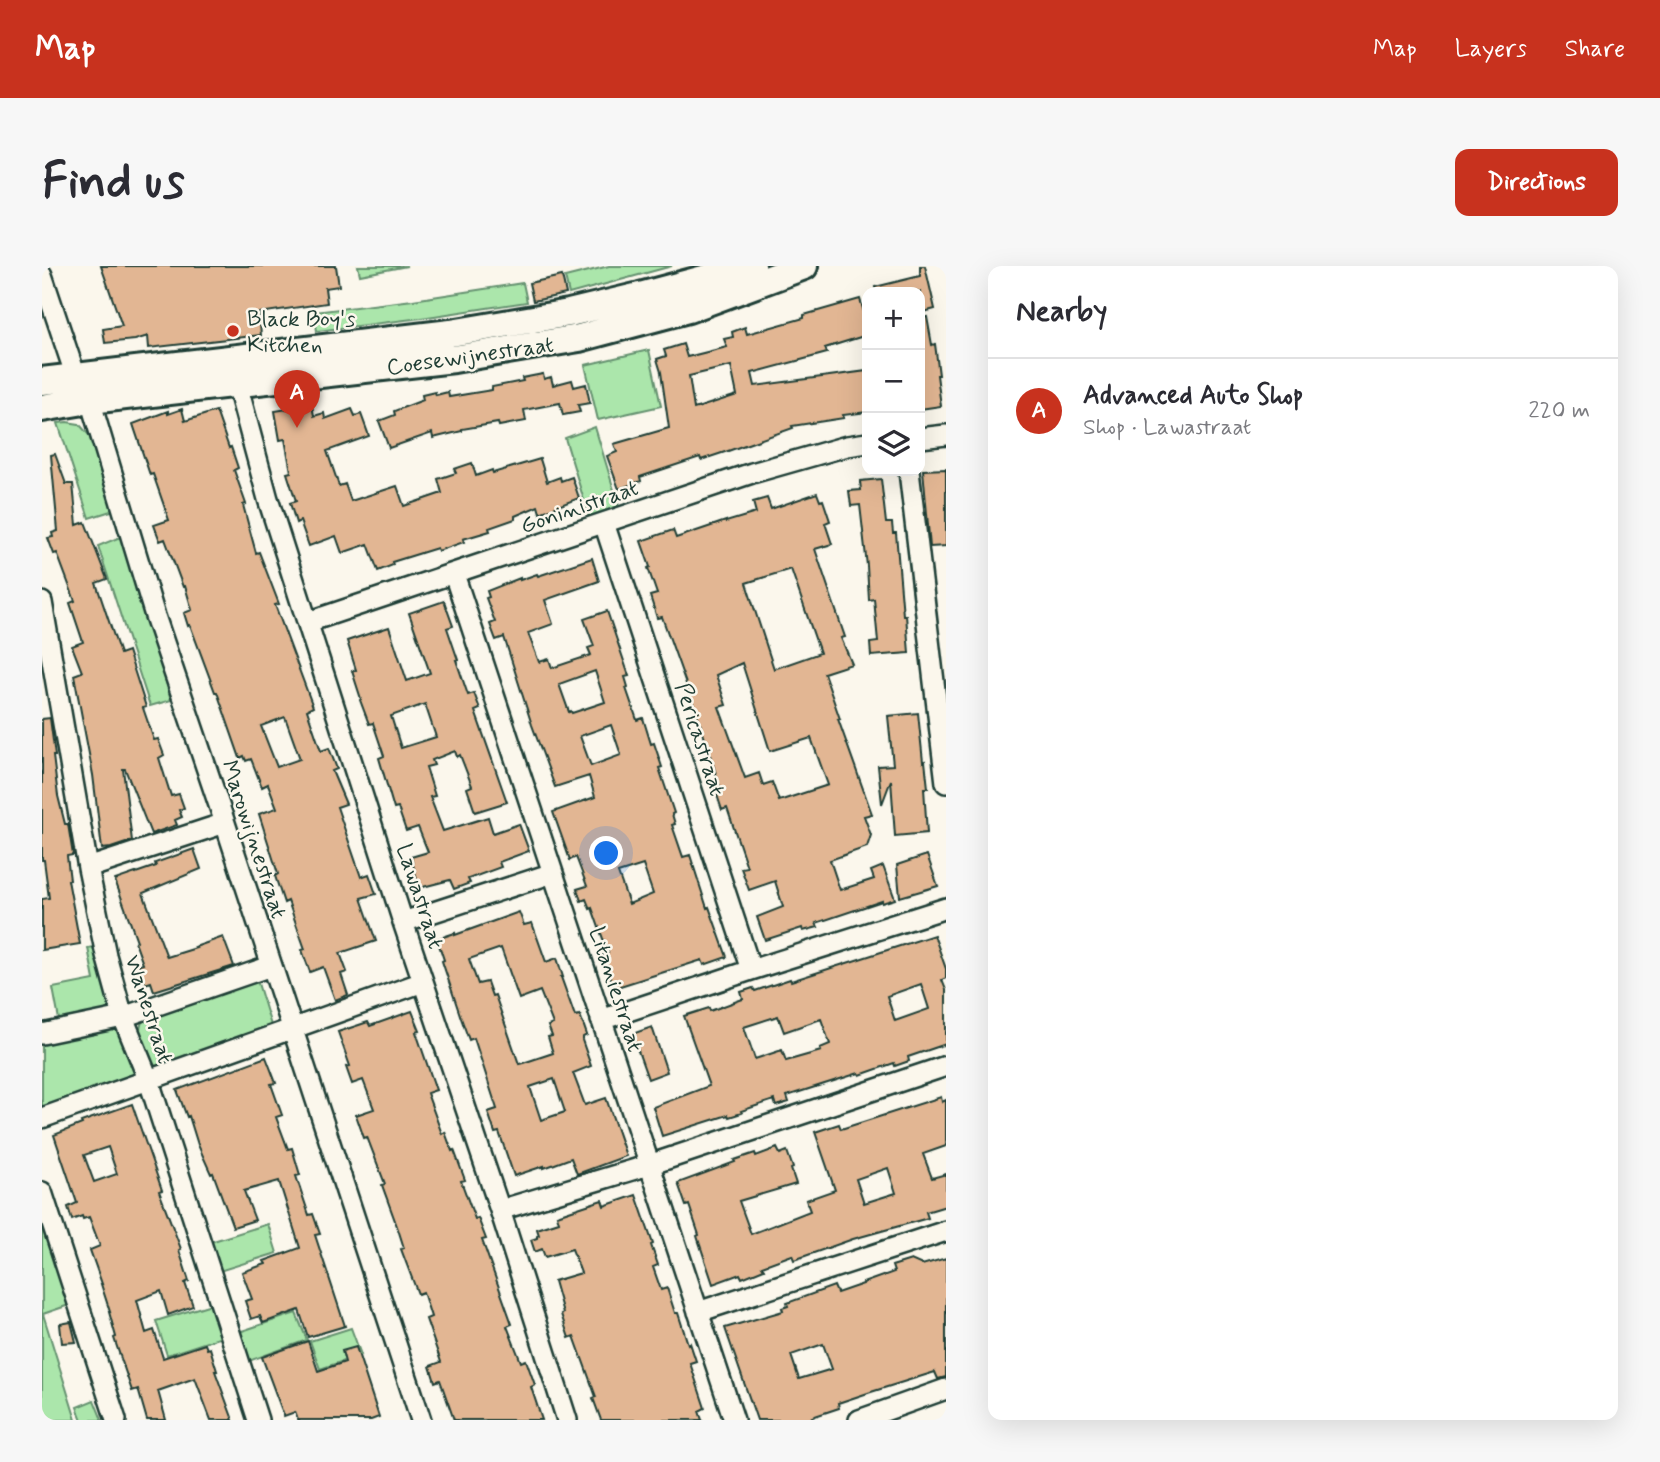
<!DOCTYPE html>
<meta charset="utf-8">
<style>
body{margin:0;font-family:Mynerve,sans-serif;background:#f7f7f7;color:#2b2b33}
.controls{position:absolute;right:21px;top:21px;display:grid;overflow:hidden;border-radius:14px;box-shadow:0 7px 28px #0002}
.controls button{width:63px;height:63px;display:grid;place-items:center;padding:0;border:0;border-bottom:2px solid #e1e1e2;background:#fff;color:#2b2b33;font:35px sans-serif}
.you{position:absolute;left:565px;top:588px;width:24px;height:24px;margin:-18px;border:5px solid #fff;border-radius:50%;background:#1a73e8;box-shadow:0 0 0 10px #1a73e833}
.badge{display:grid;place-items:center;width:46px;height:46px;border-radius:50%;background:#c8321e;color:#fff;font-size:23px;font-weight:700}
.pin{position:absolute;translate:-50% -58px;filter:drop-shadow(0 2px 4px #0008)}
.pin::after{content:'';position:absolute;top:37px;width:24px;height:21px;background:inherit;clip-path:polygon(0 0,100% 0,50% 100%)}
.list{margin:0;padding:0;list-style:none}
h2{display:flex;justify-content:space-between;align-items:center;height:91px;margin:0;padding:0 28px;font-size:30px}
h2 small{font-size:23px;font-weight:400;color:#7c7c81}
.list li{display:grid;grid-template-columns:46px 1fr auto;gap:21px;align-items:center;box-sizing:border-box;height:105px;padding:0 28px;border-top:2px solid #e1e1e2}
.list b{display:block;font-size:26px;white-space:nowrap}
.list p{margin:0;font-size:23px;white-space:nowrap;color:#7c7c81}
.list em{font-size:23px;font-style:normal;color:#7c7c81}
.icon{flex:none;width:38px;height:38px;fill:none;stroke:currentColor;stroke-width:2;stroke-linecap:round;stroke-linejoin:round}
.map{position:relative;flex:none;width:904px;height:1154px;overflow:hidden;border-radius:14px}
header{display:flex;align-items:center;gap:42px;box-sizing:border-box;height:98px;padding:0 35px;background:#c8321e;color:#fff}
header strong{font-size:33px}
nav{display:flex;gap:38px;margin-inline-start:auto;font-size:24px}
.intro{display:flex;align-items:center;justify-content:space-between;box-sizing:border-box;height:168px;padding:0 42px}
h1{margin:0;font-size:49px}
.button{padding:18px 32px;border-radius:14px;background:#c8321e;color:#fff;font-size:24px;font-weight:700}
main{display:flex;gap:42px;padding:0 42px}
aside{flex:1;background:#fff;border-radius:14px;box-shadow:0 7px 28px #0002}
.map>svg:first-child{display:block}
.green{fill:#abe6ab;stroke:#659270;stroke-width:2}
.building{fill:#e2b693;stroke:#1f3d34;stroke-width:2;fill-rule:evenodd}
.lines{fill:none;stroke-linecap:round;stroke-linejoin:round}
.minor-casing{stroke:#1f3d34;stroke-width:24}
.secondary-casing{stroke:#1f3d34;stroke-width:32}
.minor{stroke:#fbf7ec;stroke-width:19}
.secondary{stroke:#fbf7ec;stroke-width:26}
.poi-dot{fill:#c8321e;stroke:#fbf7ec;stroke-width:2.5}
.labels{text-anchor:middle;stroke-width:5;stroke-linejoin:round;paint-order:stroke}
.poi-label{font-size:23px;fill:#1f3d34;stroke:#fbf7ec;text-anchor:start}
.street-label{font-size:23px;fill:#1f3d34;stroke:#fbf7ec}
</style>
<header>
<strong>Map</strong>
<nav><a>Map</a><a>Layers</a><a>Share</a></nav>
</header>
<div class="intro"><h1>Find us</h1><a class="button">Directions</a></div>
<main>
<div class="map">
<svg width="904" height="1154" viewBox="0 0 904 1154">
<rect width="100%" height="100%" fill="#fbf7ec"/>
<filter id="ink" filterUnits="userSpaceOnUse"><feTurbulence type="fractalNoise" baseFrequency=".0143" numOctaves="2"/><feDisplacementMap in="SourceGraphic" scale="14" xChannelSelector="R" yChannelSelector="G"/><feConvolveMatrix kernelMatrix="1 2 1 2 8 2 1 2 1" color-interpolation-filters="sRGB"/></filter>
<g filter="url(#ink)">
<path class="green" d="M316,0H365L318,9Z
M567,0H630L527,28L523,11Z
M481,17L485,36L379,52L275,65L272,46L371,34Z
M607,84L619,140L556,154L543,99Z
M25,156L37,158L47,169L72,244L47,252L16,157Z
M553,161L578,244L548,254L523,172Z
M83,269L129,434L108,440L56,280Z
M56,680L70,736L68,743L64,747L18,759L11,722L52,714L46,682Z
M215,714L231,766L116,803L108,797L97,767L100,755Z
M78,761L94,803L93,809L0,847V773Z
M0,954L27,1039L1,1048L34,1154H0Z
M226,958L235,987L174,1006L165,977Z
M169,1038L180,1071L125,1089L114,1055Z
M254,1047L265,1074L204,1096L194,1067Z
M309,1062L319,1089L278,1103L268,1075Z
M52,1134L60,1154H40L35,1141Z"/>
<path class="building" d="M59,0H294L297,20L283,22L285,37L217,47L219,69L107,82L106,70L93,74L63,77L61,63L80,60Z
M878,0H883L893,43L878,47V26H834L833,21L878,10Z
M520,10L524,28L491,35L487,17Z
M818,33L825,56V69L783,82L785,87L710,107L713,120L825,105V146L801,149L802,152L750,160L751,162L686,185L659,194L658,191L598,211L599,215L577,223L565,190L575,186L572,178L627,162L619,106L615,93L624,90L622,84L641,78L645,91L685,81L682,73L691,71L690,66L703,61L705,68L762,52V49ZM689,100L695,129L652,143L647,110Z
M885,51L890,79L893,78L897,109H895L899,140L878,143V52Z
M501,108L502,113L509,111L511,119L530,114L532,121L544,118L548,137L536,139L538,146L521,149L518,137L482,144L484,155L457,160L456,157L420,163V165L391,172L390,167L347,182L337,155L353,149L352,145L381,134L380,129L393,126L394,129L406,126L407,131L450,124V121L481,115L480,112Z
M270,139L272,150L282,147L283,153L310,143L313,150L319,148L327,170L285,185L297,220L303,218L309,235L355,220L362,240L400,227L396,213L414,207L412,203L430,197L434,210L450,204L451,207L498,193L505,216L518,211L519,215L530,211L537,232L498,247L496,240L473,250V253L447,262L448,265L421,273L422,276L396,285L395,282L350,296L351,299L336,305L326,278L300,287L294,270L267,280L258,255L254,257L248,237L254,235L245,207L249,206L243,173L238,174L233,145Z
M140,143L143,155L174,145L187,182L189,181L196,202L192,204L204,238L201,239L214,287L217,286L237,338L233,339L271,441L265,444L279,485L287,482L295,503L290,505L304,538L295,541L319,611L327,608L334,628L319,632L334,675L298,687L305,706L299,708L306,729L293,734L281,701L268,706L260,684L263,683L246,635L242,637L233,610L236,608L217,548L235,542L226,518L220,521L209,493L204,495L202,490L198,492L175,426H173L148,359L146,360L142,347L150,344L143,320L141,321L123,273L118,275L112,259L127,254L111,208L108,209L91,158L126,145V148ZM243,451L258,493L235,501L219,460Z
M13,188L24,218H31L35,259L43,256L65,313L54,317L78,388L86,385L104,441L101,442L112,474L116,473L122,489L117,492L129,530L137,528L142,542L137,544L140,551L133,554L135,559L109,568L83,503H81L90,575L69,582L60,583L51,509L32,409L40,406L30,380L41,376L28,337L33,335L15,287L12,288L6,272L11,271L10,267L16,265L9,189Z
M904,203V280L888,281L881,204Z
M839,213L844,257H850L851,267H854L861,349H864L867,387L829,390L828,377L836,376L832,333L827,334L825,300L818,239L809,240L807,225L819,224L818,215Z
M775,227L778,235L781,234L788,255L783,257L790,278L773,283L803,371L799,372L810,398L782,407L798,453H796L830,548L822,550L829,569L825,581L788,594L798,624L832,613L829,605L841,600L853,633L840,637V635L774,657L776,661L761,665L760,662L723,674L715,651L741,641L733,615L707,624L699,602L705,601L685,542L680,544L675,529L679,528L677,522L678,521L657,454L620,351L615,352L608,330L615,328L606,302L608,301L599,275L631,264L634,272L684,255V256L714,247L711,236L725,232L729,243ZM749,303L778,387L732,403L704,317ZM700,397L728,485L769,472L786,519L737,535L730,516L721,519L717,507L703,512L677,441L684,439L674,409Z
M550,292L557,315L503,334L511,358L486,367L497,396L507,393L510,402L549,389L546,382L552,380L542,353L565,345L587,410L583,411L586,421L584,422L595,454L601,452L609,478L612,477L620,501L617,502L632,547L630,548L633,558L630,559L641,591L648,589L665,642L667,641L685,691L662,699L660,694L572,722L561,689L566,687L550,642L548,643L544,633L539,635L535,623L545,620L534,591L528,594L511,546L553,531L547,510L513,521L490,459L463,374L462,371L454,374L448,358L453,356L444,332L447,331L445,325L478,312V314L495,308L496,310ZM553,405L563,436L530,447L529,445L527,446L517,418ZM569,459L579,489L549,500L538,470ZM601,599L611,628L587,638L576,607Z
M402,335L411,360L405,362L416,394H414L426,429L432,427L438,443L433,445L465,536L433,546L425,522L430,520L418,489L415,491L413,485L390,494L392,499L384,501L393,530L388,531L401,565L446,551L451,567L477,558L487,585L457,596L459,601L426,613L428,617L412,623L408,614L377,622L369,591L386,586L376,561L364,565L356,542L352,543L337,492L342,490L331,457L327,458L318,434L319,433L310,405L314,404L305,375L347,361L365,415L388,407L367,347ZM383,438L394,471L359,482L349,450Z
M876,447L881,496L883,495L886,522H882L885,567L853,570L849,514L840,538L836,500L851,499L846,450Z
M8,452L13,490H11L16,530L23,558H26L31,589L25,590L28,614H26L38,678L0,684V633L7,632L2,594H0V453Z
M152,583L159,603L101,627L125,691L154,682L153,681L181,671L192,700L112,725L109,716L103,718L97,699L101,698L93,676L95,675L73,614L114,600L113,597Z
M885,589L896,620L858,631L855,599Z
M477,646L482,659L490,657L504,696L515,692L521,711H519L533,750L538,749L545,769L541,771V773L540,774L549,800L531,807L543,839L564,832L584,890L535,908L529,892L502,902V900L472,910L457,866L453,867L446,846L455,843L432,772L427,774L419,752L400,695L402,694L395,673L413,667V669ZM459,682L477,733L498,725L511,758L506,760L510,770L506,771L511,787L481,797L477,798L453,729L450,730L445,716L436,718L427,693ZM512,813L523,846L499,854L488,821Z
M892,669L904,703V712L900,714L904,724V778L866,791L867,795L853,800L852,797L818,809L817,807L745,830L747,836L734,840L732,834L699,845L700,847L687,851L686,849L620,870L611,841L667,820L642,750L667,742L668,745L698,734L701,733L699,726L711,722L713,725L748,713L749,715ZM879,718L887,743L853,755L845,730ZM736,750L742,766L779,753L788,778L778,782L779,785L744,795L740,784L713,793L702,761Z
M370,745L378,765L374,766L394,824L385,827L400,868L403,866L410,885L412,884L423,914L419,915L433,953L436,952L444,973L440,974L470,1058L465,1060L479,1096L484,1094L493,1119L489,1121L500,1154H412L398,1114L393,1116L388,1100L399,1096L384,1053L389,1051L381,1026L376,1028L368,1007L359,983L362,982L356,963L340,919L343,918L325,871L322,872L314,849L332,843L321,814L310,818L304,801L308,800L296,766L326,756L328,760Z
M610,761L625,806L606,813L590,768Z
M224,791L234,817L229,818L240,849L234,851L246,883L250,882L258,909L254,910L267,949L271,948L278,968L273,969L303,1060L266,1071L257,1044L221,1057L218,1050L209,1053L203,1035L210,1033L200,1006L224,998L222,995L258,982L237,915L202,925L213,954L191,961L171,907L169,908L156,879L147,850L145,851L135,824Z
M899,831L900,836L904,834V880L881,888L890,912L904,908V940L884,946L886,952L811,973L752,994L750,989L720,1000L722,1003L700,1012L698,1008L671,1018L655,970L657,969L647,939L644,940L636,917L693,896L692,894L713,887L714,890L735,882L738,888L745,885L751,902L749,903L754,918L697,935L709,968L768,945L764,934L793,924L773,866L797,858L799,863ZM846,902L854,927L822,937L814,913Z
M90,838L120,924L117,925L139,983L137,984L147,1015L143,1017L151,1040L126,1049L119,1025L95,1034L104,1067L112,1064L121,1092L163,1078L165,1083L168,1082L175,1105H173L191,1154H169L153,1112L116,1125L124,1154H105L96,1123L90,1125L72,1072L74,1071L67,1046H68L59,1018H60L48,984L58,980L47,951L41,953L40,950L30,954L26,941L35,937L12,869L40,858L39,856ZM66,881L75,908L52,916L42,889Z
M594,929L611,978L609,979L616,999L611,1001L619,1024L625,1022L633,1047H636L646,1078L648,1077L654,1095L648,1097L663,1142L657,1145L660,1154H559L551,1132L554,1131L532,1070L527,1072L519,1048L521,1047L512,1015L539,1007L530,983L503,991L500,983L493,986L489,974L495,972V970L497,969L495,963L517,956L515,949L560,934L562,940Z
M904,992V1111L896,1113L893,1106L829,1126L796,1137L797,1142L770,1151L772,1154H715L683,1062L741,1045L740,1042L746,1040L745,1037L792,1020L795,1027L821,1018V1017L852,1006L850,1000L869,994L880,999ZM781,1078L790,1103L757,1113L749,1089Z
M29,1056L34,1076L20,1077L18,1058Z
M266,1075L276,1105L303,1096L300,1085L314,1081L337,1151L329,1154H256L253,1146L242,1150L220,1091Z"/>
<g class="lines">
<g class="minor-casing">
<path id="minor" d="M0,9L34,111L48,134L113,350L183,557L379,1154
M195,118L226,233L361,656L458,944L525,1154
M878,172L904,169
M867,205L904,517
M562,257L709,704
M412,308L692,1154
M0,336L46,602L64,689L81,751L107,815L216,1154
M266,356L710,207L805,180L825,177
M46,602L183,557
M361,656L511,607
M559,754L709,704L904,642
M0,768L81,751L229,700
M0,852L381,716
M0,926L74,1154
M458,944L607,899L904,800
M656,1046L904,965
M817,1154L904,1123"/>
</g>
<g class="secondary-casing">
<path id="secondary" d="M0,115L409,67L527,47L598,30L710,0
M0,142L48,134L412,93L537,72L646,43L762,0"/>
</g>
<use href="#minor" class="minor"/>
<use href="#secondary" class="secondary"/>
</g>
</g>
<circle class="poi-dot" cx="191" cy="65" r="7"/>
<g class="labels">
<g class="poi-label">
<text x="205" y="60">Black Boy's<tspan x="205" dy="26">Kitchen</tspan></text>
</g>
<g class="street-label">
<text transform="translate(428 89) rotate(-8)" y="8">Coesewijnestraat</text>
<text transform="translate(537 240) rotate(-19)" y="8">Goninistraat</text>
<text transform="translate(659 473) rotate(72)" y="8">Pericastraat</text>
<text transform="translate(213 573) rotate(72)" y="8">Marowijnestraat</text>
<text transform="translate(379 630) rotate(72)" y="8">Lawastraat</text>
<text transform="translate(575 723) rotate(72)" y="8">Litaniestraat</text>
<text transform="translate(108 743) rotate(72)" y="8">Wanestraat</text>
</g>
</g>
</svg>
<div class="controls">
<button>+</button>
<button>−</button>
<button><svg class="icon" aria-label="layers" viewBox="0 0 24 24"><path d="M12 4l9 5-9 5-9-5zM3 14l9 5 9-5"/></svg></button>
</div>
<div class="you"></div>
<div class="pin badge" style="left:255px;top:162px">A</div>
</div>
<aside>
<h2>Nearby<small></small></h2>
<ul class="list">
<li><span class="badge">A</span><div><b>Advanced Auto Shop</b><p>Shop · Lawastraat</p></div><em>220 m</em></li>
</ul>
</aside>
</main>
